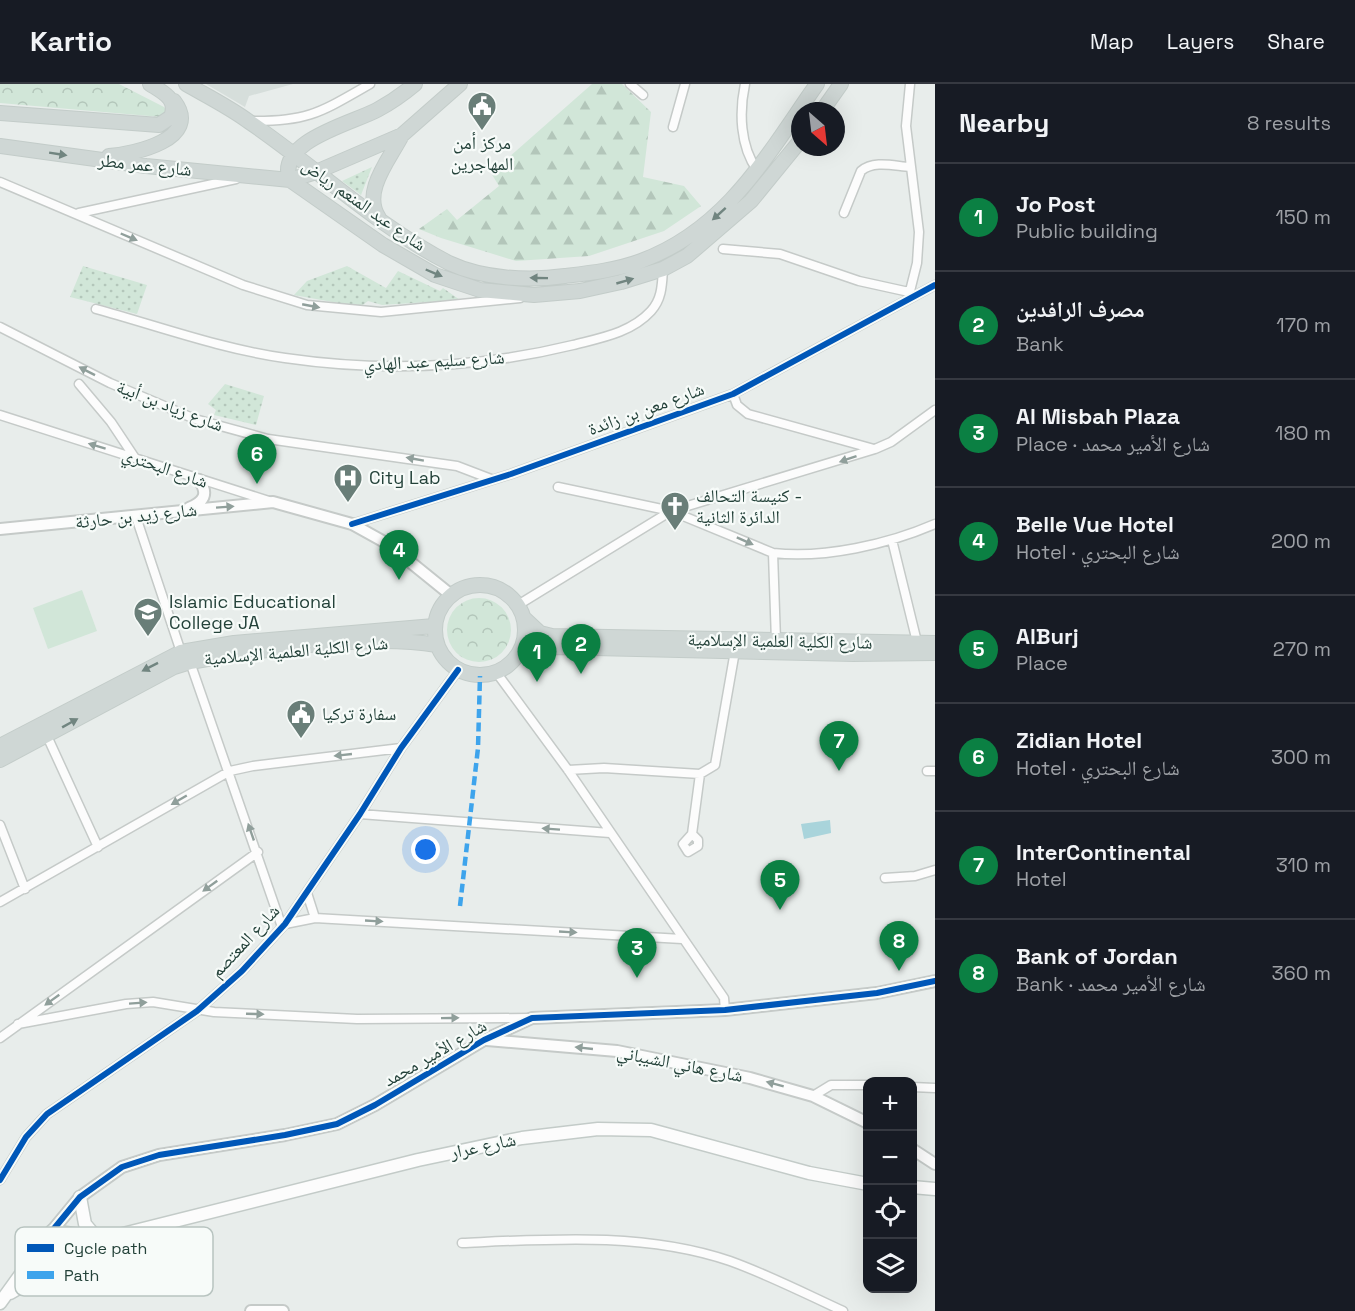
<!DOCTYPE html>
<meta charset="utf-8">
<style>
body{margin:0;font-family:"Space Grotesk","Noto Naskh Arabic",sans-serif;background:#20242c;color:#f1f3f6}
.controls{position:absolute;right:18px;bottom:18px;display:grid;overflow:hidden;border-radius:12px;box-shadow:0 6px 24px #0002}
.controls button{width:54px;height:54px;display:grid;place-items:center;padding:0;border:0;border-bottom:2px solid #363941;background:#171b24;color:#f1f3f6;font:30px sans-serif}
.compass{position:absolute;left:791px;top:18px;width:54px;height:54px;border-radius:50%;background:#171b24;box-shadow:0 6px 24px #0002;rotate:152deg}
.you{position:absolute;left:426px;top:766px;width:21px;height:21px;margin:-15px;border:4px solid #fff;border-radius:50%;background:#1a73e8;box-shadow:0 0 0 9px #1a73e833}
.badge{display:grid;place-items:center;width:39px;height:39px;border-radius:50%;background:#0b8043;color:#fff;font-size:20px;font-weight:700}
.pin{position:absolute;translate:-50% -50px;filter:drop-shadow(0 2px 3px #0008)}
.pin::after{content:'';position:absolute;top:32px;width:21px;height:18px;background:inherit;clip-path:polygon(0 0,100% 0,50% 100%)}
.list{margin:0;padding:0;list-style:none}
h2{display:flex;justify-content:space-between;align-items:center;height:78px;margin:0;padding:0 24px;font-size:26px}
h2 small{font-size:20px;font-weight:400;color:#9ea1a6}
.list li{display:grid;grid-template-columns:39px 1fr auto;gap:18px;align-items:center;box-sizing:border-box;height:108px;padding:0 24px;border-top:2px solid #363941}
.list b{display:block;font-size:22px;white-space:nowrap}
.list p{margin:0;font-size:20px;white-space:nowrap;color:#9ea1a6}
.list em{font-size:20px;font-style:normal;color:#9ea1a6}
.icon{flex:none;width:33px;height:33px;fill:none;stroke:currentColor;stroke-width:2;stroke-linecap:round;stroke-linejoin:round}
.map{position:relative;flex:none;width:935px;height:1227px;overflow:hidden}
header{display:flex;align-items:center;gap:36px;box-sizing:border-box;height:84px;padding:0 30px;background:#171b24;border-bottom:2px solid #363941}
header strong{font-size:28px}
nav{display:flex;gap:33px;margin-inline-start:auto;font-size:21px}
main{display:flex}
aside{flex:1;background:#171b24}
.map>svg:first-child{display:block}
.built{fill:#d6dedb}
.grass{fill:url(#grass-dots)}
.forest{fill:url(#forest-firs)}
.park{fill:url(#park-crowns)}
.pitch{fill:#d1e6d8}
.water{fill:#a9d4db}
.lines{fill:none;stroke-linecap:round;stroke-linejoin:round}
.minor-casing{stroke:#c5cac8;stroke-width:11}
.tertiary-casing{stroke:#c5cac8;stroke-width:14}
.secondary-casing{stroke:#c3cbc8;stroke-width:15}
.primary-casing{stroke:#c3ccc9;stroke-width:16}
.minor{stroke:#fcfcfc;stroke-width:8}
.tertiary{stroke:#fcfcfc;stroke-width:10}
.secondary{stroke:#fcfcfc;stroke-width:12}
.primary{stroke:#cfd7d5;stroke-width:14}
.quiet{stroke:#3ea4ec;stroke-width:4.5;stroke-dasharray:9 4.5;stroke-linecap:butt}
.cycleway-casing{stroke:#f7fbf9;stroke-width:10}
.cycleway{stroke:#0057b8;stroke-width:6}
.oneway{fill:#718580}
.oneway2{fill:#909f9b}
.labels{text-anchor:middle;stroke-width:4.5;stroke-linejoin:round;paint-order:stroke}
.poi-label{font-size:18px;fill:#24423a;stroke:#f7fbf9;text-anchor:start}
.street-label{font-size:18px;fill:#24423a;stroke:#f7fbf9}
.key{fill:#f7fbf9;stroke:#b8c4c0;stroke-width:1.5}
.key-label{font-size:16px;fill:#24423a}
</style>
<header>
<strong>Kartio</strong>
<nav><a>Map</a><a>Layers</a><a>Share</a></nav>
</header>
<main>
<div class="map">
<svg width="935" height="1227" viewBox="0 0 935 1227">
<defs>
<pattern id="grass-dots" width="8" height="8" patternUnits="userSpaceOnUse" patternTransform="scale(1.5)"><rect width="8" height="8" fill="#d1e6d8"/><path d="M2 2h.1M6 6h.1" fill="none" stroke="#b3c6ba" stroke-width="1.8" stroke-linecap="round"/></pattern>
<pattern id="forest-firs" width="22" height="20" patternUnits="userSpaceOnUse" patternTransform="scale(1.5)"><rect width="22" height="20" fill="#d1e6d8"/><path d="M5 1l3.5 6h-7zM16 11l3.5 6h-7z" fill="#b3c6ba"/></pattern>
<pattern id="park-crowns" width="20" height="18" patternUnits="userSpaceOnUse" patternTransform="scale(1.5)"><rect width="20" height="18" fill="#d1e6d8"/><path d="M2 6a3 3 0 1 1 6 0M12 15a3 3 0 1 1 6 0" fill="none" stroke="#b3c6ba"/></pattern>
</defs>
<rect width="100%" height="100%" fill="#e8edeb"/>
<path class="built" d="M206,0H293L249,12L245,23Z"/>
<path class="grass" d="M372,83L361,111L342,97Z
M83,182L147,201L137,230L70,213Z
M347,182L386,204L398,187L440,207L443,204L460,216L382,221L368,217L360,223L294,211L307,197Z
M225,300L264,312L256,341L214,331L216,326L208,320Z"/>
<path class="forest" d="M592,0H622L651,28L643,93L684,102L701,122L664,147L589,172L516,177L441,154L419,145L447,125L457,136L499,102L491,89Z"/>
<path class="park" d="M0,0H119L164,23L167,27L161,33L0,19Z
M447 546a32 32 0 1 1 64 0a32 32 0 1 1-64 0Z"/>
<path class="pitch" d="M82,506L97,547L48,565L33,524Z"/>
<path class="water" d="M830,736L831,749L804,755L801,740Z"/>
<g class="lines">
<g class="minor-casing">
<path id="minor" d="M630,0L643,11
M745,0C739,28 740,62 757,86
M250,37C308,38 321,28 370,0
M673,43L685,0
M0,98L243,201L307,221L381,228L520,214
M79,129L236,95
M844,129L861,87C874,76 894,82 910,83
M723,165L780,170L859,197L909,208
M908,215L917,179L919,148L906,42L910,0
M96,225C158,242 221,265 285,274C381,288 479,284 573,261C600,254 631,249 651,227C662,215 662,201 663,185
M0,243L110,299L195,335L268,355L457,382L491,395
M79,300L111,338L135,374
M733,310L737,321L748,330L874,365
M0,331L269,417
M558,403L671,427L773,469C824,475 889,460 935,440
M136,433L181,568
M352,440L511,390L733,310L935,201
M892,456L917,558
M773,469L776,557
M518,521L671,427L875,365L891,358L935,326
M190,578L282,843
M496,588L568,686L724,914L725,926
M47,652L98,763
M568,686L604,684L700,690L715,681L735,567
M927,687H935
M360,730L610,749
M0,741L25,805
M692,750L698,756V762L688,768L683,760L692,750L700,690
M885,794L915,792L935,786
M307,809L315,834
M0,818L230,687L253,682L401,664
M285,840L315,834L682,855
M18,940L126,920L153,918L214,928L357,935L531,934
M0,954L258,768
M912,1003L935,1004
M813,1012L831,1001H868
M0,1096L26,1053L47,1030L197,927L242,887L285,840L360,730L401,664L458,586
M462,1159C550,1155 645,1148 730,1177C769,1191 806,1210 843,1227"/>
</g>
<g class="tertiary-casing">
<path id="tertiary" d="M189,424C204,418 209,410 199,396
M0,445L273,418L352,440L388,460L451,511
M487,956L617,967L750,994L813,1012L868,1039
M912,1065L935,1080
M52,1147L80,1113L122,1083L159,1071L285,1051L337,1040L375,1021L484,956L532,934L725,926L877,909L935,897
M251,1227H283"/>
</g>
<g class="secondary-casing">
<path id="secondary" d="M912,1103L935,1105
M80,1113L85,1140L96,1153
M46,1156L75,1161L87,1159L418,1076L522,1054L598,1045L651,1046L809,1089L868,1100
M10,1209L96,1159
M0,1219L52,1147L101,1154"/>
</g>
<g class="primary-casing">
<path id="primary" d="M186,0C207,12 229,23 248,37C316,83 375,141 449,179C483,195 529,197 565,192C590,189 617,186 641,177C727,145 767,71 817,0
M822,27L841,0
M0,29L159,41L171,33C178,15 164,9 150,0
M0,62L146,82L290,96L383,161L435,191L480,206L534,211L580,207L621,198L663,185L687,172L751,117L800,57
M109,72C134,70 203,55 174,17
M290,96L316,88L402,51L460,0
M290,96C275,57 353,39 377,26C390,19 403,10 415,0
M379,134C361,108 390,75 402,51
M435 546a45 45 0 1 1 90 0a45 45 0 1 1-90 0Z
M524,534L540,549L552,552L935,559
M520,568L552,563L853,570L935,569
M0,662L181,568L234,559L434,542
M0,676L174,583L190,578C261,566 368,549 437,561"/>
</g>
<use href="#minor" class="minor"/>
<use href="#tertiary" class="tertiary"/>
<use href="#secondary" class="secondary"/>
<use href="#primary" class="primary"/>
<path class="quiet" d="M460,822L478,664L480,592"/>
<g class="cycleway-casing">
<path id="cycleway" d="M352,440L511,390L733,310L935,201
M0,1096L26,1053L47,1030L197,927L242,887L285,840L360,730L401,664L458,586
M52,1147L80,1113L122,1083L159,1071L285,1051L337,1040L375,1021L484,956L532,934L725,926L877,909L935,897"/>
</g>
<use href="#cycleway" class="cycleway"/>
</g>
<defs><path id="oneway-solid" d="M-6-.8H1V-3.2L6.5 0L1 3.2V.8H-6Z" transform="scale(1.5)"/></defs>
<g class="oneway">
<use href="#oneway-solid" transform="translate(58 70) rotate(9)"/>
<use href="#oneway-solid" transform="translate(719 130) rotate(138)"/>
<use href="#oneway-solid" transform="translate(434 189) rotate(23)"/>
<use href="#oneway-solid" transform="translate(539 194) rotate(-179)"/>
<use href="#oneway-solid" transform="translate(625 197) rotate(-16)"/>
<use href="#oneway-solid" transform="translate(150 583) rotate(153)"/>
<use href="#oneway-solid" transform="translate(70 639) rotate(-29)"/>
</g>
<g class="oneway2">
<use href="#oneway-solid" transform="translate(129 153) rotate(23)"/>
<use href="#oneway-solid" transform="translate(311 222) rotate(11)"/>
<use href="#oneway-solid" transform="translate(87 287) rotate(-153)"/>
<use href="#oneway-solid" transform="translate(97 362) rotate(-163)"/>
<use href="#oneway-solid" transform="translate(415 375) rotate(-170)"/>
<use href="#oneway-solid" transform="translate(848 375) rotate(161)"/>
<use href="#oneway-solid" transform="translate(225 423) rotate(-4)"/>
<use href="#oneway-solid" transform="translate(745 457) rotate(24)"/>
<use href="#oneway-solid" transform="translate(343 671) rotate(174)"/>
<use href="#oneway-solid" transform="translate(179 716) rotate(150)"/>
<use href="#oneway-solid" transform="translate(551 745) rotate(-176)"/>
<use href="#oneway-solid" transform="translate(251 748) rotate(-109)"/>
<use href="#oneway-solid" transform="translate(210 802) rotate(144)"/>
<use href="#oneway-solid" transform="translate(374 837) rotate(3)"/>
<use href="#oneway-solid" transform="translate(568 848) rotate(3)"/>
<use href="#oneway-solid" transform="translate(52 916) rotate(144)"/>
<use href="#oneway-solid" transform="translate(138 919) rotate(-4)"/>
<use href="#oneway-solid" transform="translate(255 930) rotate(2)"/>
<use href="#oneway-solid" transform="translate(450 934) rotate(-1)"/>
<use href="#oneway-solid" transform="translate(584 964) rotate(-174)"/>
<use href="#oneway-solid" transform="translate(775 1000) rotate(-165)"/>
</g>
<defs>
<g id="civic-pin" transform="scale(1.5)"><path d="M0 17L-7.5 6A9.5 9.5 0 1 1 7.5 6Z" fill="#697e78" stroke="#f7fbf9"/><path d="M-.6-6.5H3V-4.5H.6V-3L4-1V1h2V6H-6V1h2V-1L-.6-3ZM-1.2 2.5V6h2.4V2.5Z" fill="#fff"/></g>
<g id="hospital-pin" transform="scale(1.5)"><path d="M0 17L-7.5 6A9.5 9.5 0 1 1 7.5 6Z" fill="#697e78" stroke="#f7fbf9"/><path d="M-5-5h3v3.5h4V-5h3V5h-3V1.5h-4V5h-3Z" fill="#fff"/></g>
<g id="church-pin" transform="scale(1.5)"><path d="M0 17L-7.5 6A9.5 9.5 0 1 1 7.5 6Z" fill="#697e78" stroke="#f7fbf9"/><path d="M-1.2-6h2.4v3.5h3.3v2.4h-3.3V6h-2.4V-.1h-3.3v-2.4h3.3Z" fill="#fff"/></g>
<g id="school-pin" transform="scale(1.5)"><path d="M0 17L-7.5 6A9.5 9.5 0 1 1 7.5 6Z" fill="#697e78" stroke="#f7fbf9"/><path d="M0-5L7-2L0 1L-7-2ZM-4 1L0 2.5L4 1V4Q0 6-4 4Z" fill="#fff"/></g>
</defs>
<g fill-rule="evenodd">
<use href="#civic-pin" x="482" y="22"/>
<use href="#hospital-pin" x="348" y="394"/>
<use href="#church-pin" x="675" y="422"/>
<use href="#school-pin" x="148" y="528"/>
<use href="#civic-pin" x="301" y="630"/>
</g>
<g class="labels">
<g class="poi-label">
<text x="482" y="65" text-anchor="middle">مركز أمن<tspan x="482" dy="21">المهاجرين</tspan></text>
<text x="369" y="400">City Lab</text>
<text x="696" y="418">كنيسة التحالف -<tspan x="696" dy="21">الدائرة الثانية</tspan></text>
<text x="169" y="524">Islamic Educational<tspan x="169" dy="21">College JA</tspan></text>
<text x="322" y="636">سفارة تركيا</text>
</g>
<g class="street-label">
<text transform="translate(145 81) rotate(6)" y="6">شارع عمر مطر</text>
<text transform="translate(364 121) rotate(35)" y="6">شارع عبد المنعم رياض</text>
<text transform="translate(434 277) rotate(-3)" y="6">شارع سليم عبد الهادي</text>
<text transform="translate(170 322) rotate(21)" y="6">شارع زياد بن أبية</text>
<text transform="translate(646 325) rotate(-20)" y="6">شارع معن بن زائدة</text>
<text transform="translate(165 384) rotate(19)" y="6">شارع البحتري</text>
<text transform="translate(136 432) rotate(-6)" y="6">شارع زيد بن حارثة</text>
<text transform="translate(780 557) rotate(1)" y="6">شارع الكلية العلمية الإسلامية</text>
<text transform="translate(296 567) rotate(-5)" y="6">شارع الكلية العلمية الإسلامية</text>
<text transform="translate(245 857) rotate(-47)" y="6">شارع المعتصم</text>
<text transform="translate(435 969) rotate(-30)" y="6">شارع الأمير محمد</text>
<text transform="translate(680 980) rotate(11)" y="6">شارع هاني الشيباني</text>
<text transform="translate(483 1062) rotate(-12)" y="6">شارع عرار</text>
</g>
</g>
<rect x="15" y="1143" width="198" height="69" rx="9" class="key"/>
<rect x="27" y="1160" width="27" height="8" fill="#0057b8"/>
<rect x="27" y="1187" width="27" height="8" fill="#3ea4ec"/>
<g class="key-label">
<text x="64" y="1170">Cycle path</text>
<text x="64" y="1197">Path</text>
</g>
</svg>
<div class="controls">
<button>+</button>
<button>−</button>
<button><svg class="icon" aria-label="locate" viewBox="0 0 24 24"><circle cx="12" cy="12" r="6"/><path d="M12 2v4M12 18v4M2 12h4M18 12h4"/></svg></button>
<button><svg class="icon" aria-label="layers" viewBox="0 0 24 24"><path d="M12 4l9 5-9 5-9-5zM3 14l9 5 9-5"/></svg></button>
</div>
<svg class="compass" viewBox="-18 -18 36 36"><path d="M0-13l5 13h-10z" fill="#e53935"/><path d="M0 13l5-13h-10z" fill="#9ea1a6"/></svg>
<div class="you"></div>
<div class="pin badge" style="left:537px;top:598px">1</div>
<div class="pin badge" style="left:581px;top:590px">2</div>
<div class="pin badge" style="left:637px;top:894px">3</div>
<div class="pin badge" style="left:399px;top:496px">4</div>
<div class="pin badge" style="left:780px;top:826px">5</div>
<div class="pin badge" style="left:257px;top:400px">6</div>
<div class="pin badge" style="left:839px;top:687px">7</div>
<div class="pin badge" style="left:899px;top:887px">8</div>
</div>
<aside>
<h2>Nearby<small>8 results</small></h2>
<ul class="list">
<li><span class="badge">1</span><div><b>Jo Post</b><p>Public building</p></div><em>150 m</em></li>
<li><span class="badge">2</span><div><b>مصرف الرافدين</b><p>Bank</p></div><em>170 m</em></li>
<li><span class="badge">3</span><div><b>Al Misbah Plaza</b><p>Place · شارع الأمير محمد</p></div><em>180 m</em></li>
<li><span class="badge">4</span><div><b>Belle Vue Hotel</b><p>Hotel · شارع البحتري</p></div><em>200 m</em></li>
<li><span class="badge">5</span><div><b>AlBurj</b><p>Place</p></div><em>270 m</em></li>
<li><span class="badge">6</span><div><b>Zidian Hotel</b><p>Hotel · شارع البحتري</p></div><em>300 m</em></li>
<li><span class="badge">7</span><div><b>InterContinental</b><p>Hotel</p></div><em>310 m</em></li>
<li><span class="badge">8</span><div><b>Bank of Jordan</b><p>Bank · شارع الأمير محمد</p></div><em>360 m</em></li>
</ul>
</aside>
</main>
